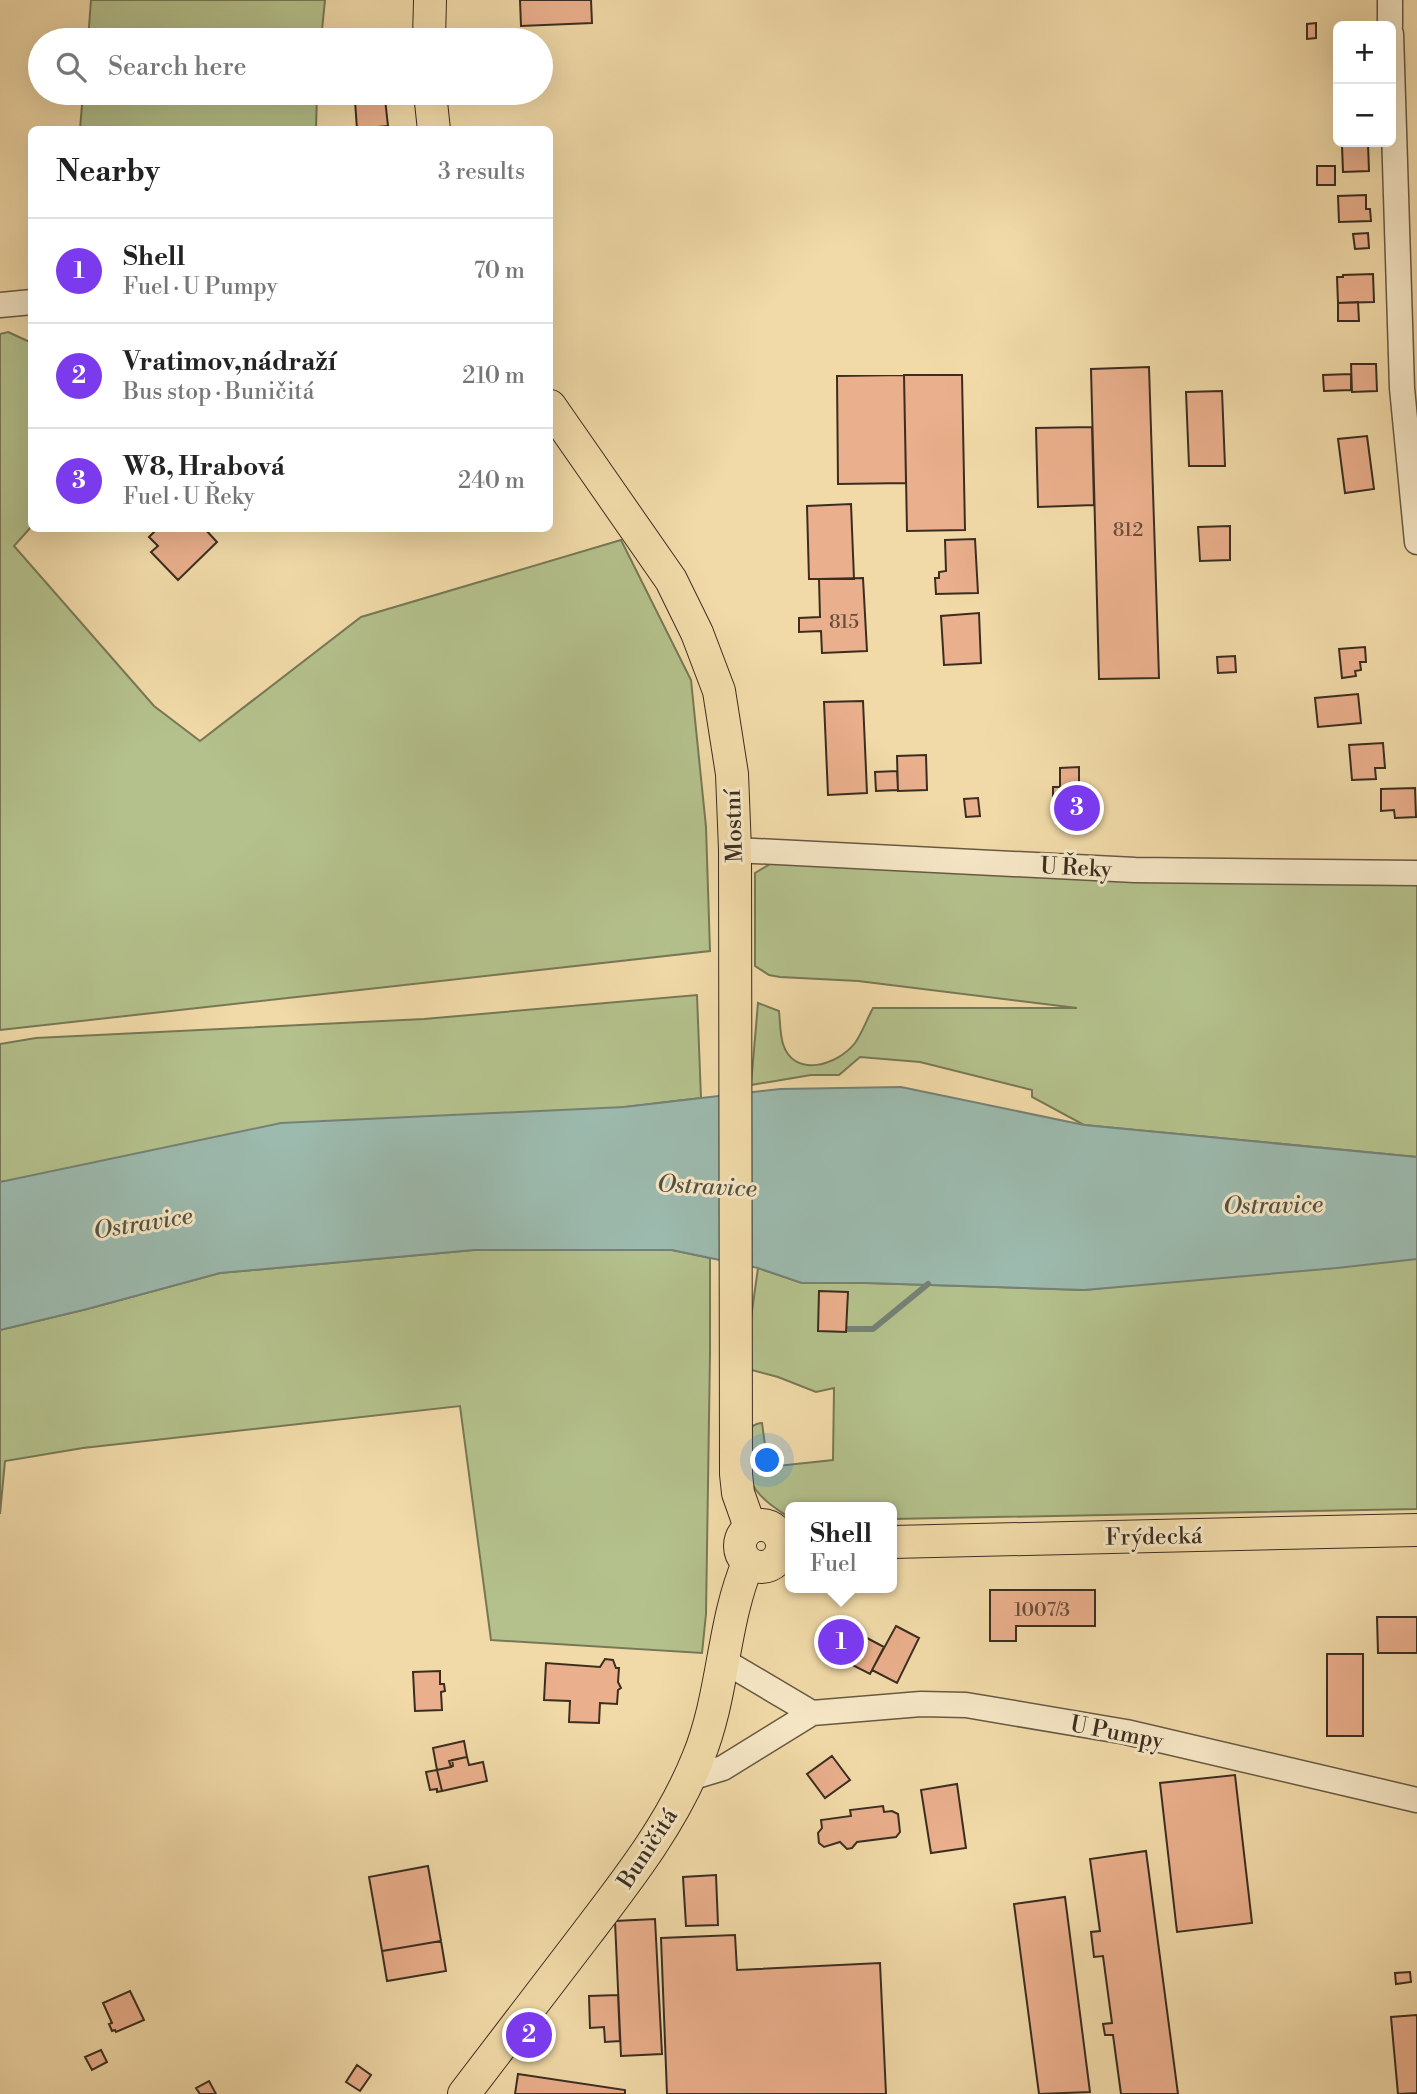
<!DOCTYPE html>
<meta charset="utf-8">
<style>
body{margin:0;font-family:"Libre Bodoni",serif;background:#f6f6f6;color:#222}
.controls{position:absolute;right:21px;top:21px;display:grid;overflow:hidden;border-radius:10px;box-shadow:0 7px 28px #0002}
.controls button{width:63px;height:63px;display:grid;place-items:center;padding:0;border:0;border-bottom:2px solid #e0e0e0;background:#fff;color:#222;font:35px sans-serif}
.you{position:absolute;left:768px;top:1461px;width:24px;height:24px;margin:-18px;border:5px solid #fff;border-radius:50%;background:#1a73e8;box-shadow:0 0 0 10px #1a73e833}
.badge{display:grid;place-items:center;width:46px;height:46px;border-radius:50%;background:#7c3aed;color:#fff;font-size:23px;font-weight:700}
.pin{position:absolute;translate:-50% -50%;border:4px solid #fff;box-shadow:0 2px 7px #0006}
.popup{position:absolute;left:785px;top:1502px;width:112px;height:91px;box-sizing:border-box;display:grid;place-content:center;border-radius:10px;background:#fff;filter:drop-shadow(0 2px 5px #0005);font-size:23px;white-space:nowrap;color:#767676}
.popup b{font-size:26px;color:#222}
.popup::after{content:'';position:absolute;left:50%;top:100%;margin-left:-14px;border:14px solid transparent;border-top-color:#fff}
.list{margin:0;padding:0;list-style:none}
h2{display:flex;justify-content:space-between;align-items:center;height:91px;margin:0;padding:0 28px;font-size:30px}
h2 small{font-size:23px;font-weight:400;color:#767676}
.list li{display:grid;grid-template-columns:46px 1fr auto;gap:21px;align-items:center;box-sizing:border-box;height:105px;padding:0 28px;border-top:2px solid #e0e0e0}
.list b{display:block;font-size:26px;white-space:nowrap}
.list p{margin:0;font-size:23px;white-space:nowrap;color:#767676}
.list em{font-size:23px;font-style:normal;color:#767676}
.icon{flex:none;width:38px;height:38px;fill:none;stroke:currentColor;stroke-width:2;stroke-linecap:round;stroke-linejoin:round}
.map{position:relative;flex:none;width:1417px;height:2094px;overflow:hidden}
.search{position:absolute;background:#fff;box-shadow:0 7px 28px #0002;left:28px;top:28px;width:525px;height:77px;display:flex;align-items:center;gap:18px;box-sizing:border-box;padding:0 24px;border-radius:38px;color:#767676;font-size:26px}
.panel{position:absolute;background:#fff;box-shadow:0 7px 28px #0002;left:28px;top:126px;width:525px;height:406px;border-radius:10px}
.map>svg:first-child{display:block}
.green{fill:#b4c18c;stroke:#787856;stroke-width:2}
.water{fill:#9cbaae;stroke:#758276;stroke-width:2}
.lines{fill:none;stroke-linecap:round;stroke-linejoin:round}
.stream{stroke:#758276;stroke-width:6}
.building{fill:#eaaf8c;stroke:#3b2e21;stroke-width:2}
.minor-casing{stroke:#685943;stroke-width:27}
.major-casing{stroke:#3b2e21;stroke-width:34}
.minor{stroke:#f6e7c6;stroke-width:24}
.major{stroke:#f1daa8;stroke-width:32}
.labels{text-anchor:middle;stroke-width:6;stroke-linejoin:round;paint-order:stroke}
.number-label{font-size:19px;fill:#674e3c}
.street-label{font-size:23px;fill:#3b2e21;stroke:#f6e7c6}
.water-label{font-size:24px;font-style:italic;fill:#535144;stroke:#f6e7c6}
</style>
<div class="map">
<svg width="1417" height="2094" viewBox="0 0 1417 2094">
<rect width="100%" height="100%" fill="#f1daa8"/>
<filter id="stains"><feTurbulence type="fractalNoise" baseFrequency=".00286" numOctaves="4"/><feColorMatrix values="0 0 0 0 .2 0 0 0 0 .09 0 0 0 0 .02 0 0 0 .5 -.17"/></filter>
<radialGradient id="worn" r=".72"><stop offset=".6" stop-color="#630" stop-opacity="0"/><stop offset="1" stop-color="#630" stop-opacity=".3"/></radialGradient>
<path class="green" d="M91,0H325L321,40H88Z
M83,93H317L316,129H80Z
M8,332L32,343L31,527L14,546L154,706L200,741L361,617L621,540L691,680L706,827L710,951L0,1030V334Z
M775,861L1417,874V1157L1084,1125L1032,1097V1090L920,1062L860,1057L839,1075H811L751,1085L758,1003L779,1011C780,1021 780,1034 783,1044C794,1079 838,1065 855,1043C862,1033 867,1019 873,1008H1077L858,981L780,977L769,975L755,966V873Z
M697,995L701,1098L0,1182V1044L36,1038L424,1019Z
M474,1250H672L710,1258V1353L706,1614L702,1653L491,1640L460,1406L83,1448L5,1461L0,1514V1330L87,1309L220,1273Z
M1417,1257V1509L892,1519V1507H790V1518C778,1510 765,1502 756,1490C747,1478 739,1438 752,1427C753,1425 759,1423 762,1423L768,1467L833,1460L834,1388L816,1392L778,1377L744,1368L758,1268L802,1283H867L1084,1290Z"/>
<path class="water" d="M901,1087L1084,1125L1417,1157V1259L1337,1268L1084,1290L867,1283H802L758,1268L672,1250H474L220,1273L87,1309L0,1330V1182L281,1123L624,1107L780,1089Z"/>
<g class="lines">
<path class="stream" d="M846,1329H873L928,1284"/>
</g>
<path class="building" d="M520,0H591L592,23L521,26Z
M1316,23V38L1307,39V24Z
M385,99L388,126L357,129L355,101Z
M1347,142L1368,144L1369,171L1343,172L1342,145H1347Z
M1317,166H1335V185H1317Z
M1366,195V209H1370L1371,221L1339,222L1338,196Z
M1368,233L1369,248L1355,249L1353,234Z
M1373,274L1374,302L1338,303L1337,277H1343V275Z
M1358,302L1359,321H1338V303Z
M1351,364H1376L1377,391L1352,392Z
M1149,367L1159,678L1099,679L1091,369Z
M1351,374V390L1324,391L1323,375Z
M904,375H962L965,530L907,531Z
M904,375L906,483L838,484L837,376Z
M1222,391L1225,466H1189L1186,392Z
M1092,427L1094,505L1038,507L1036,428Z
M1367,436L1374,489L1345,493L1338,439Z
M851,504L854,579H809L807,506Z
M1230,526V560L1200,561L1198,527Z
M158,528H204L217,542L178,580L151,552L158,546L149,537Z
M975,539L978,593L936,594L935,578H939V572L946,571L945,540Z
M863,578L867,651L822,653L821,631L799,632V618L820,617L819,579Z
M979,613L981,663L944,665L941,616Z
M1365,647L1366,662H1360L1361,670L1355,671L1356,676L1342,678L1339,649Z
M1235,656L1236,672L1218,673L1217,657Z
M1358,694L1361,723L1318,727L1315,698Z
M863,701L867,793L828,795L824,702Z
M1383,743L1385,768H1375L1376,779L1352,780L1349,745Z
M926,755L927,790L898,791L897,756Z
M1079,767V788L1060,789V768Z
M897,771L898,790L876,791L875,772Z
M1053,787H1084V815H1053Z
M1415,788L1416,817L1395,818L1394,810L1381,811V789Z
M978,798L980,816L966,817L964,799Z
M819,1291L848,1292L846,1332L818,1331Z
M990,1590H1095V1626H1016V1641H990Z
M1377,1617H1417V1653H1378Z
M831,1619L884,1647L870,1674L817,1647Z
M896,1626L919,1638L897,1683L872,1670Z
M1327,1654H1363V1736H1327Z
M605,1659L613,1660L616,1668H619L618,1682L621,1688L618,1690L617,1704L600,1703L599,1723L569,1722L570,1701L544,1700L546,1663L600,1667Z
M440,1671V1684H444L445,1691L441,1692L442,1710L415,1711L413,1672Z
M464,1741L467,1757L449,1761L451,1767L437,1770L433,1748Z
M832,1756L850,1780L825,1798L807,1774Z
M467,1757L469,1765L483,1762L487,1781L442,1791L437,1770L451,1767L453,1766L452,1760Z
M437,1770L442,1791L437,1792V1789L430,1790L426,1772Z
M1235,1775L1252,1923L1177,1932L1160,1783Z
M957,1784L966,1848L931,1853L921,1790Z
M883,1806L884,1812L892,1811L898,1814L900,1832L896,1837L857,1842L852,1848L847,1849L840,1842L824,1847L819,1843L818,1833L822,1828L821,1820L851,1816L850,1810Z
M1146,1851L1178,2094H1121L1113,2035H1105L1103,2024L1112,2023L1103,1956L1094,1957L1091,1932L1100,1931L1090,1859Z
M428,1866L441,1941L382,1951L369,1877Z
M716,1875L718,1925L686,1926L683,1877Z
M1065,1897L1090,2092L1039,2094L1014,1904Z
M655,1919L662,2054L621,2056L615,1921Z
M735,1935L737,1970L880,1963L886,2094H667L661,1938Z
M441,1941L446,1971L387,1981L382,1951Z
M1410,1972L1411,1982L1396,1984L1395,1973Z
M130,1991L144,2020L116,2032L115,2030L112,2031L109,2024L112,2023L103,2003Z
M618,1995L620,2041L605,2042L604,2027L590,2028L589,1996Z
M1417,2015V2093L1398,2094L1391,2017Z
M101,2050L107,2062L92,2070L85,2057Z
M357,2065L371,2075L360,2091L346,2082Z
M518,2074L625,2090V2094H515Z
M209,2081L216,2094H200L196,2088Z"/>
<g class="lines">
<g class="minor-casing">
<path id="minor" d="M1390,0V26
M1391,34L1402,388L1417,542
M0,305L32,302
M735,850L1135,870L1417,873
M724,1661L812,1713L921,1704L966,1705L1126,1732L1417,1800
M690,1778L723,1768L812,1713"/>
</g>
<g class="major-casing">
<path id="major" d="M429,40L430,0
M430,93L434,130
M550,406L671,580L697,633L719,691L732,774L735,850L736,1474L738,1493L750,1527
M740 1546a21 21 0 1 1 42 0a21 21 0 1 1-42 0Z
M892,1542L1417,1530
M464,2094C505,2040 546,1987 587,1933C629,1878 672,1823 698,1758C724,1695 722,1625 748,1563"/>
</g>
<use href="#minor" class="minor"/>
<use href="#major" class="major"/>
</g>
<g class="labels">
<g class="number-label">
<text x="1128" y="536">812</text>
<text x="844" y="628">815</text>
<text x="1042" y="1616">1007/3</text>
</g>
<g class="street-label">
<text transform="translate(733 826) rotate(-92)" y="8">Mostní</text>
<text transform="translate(1076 867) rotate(3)" y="8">U Řeky</text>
<text transform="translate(1154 1536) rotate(-1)" y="8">Frýdecká</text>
<text transform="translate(1117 1732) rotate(11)" y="8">U Pumpy</text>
<text transform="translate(647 1848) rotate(-57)" y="8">Buničitá</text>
</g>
<g class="water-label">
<text transform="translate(707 1186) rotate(3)" y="8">Ostravice</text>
<text transform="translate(1273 1205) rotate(-1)" y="8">Ostravice</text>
<text transform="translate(143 1223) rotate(-9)" y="8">Ostravice</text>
</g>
</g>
<rect width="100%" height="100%" filter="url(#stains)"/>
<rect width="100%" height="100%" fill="url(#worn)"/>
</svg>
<div class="controls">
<button>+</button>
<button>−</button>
</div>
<div class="you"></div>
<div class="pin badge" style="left:841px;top:1642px">1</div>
<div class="popup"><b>Shell</b>Fuel</div>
<div class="pin badge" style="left:529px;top:2035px">2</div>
<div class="pin badge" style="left:1077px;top:808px">3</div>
<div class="search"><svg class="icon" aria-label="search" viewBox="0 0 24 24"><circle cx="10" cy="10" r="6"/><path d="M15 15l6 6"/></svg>Search here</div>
<section class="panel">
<h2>Nearby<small>3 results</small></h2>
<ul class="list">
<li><span class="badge">1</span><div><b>Shell</b><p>Fuel · U Pumpy</p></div><em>70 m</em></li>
<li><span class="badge">2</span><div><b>Vratimov,nádraží</b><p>Bus stop · Buničitá</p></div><em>210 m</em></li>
<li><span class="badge">3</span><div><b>W8, Hrabová</b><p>Fuel · U Řeky</p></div><em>240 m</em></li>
</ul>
</section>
</div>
